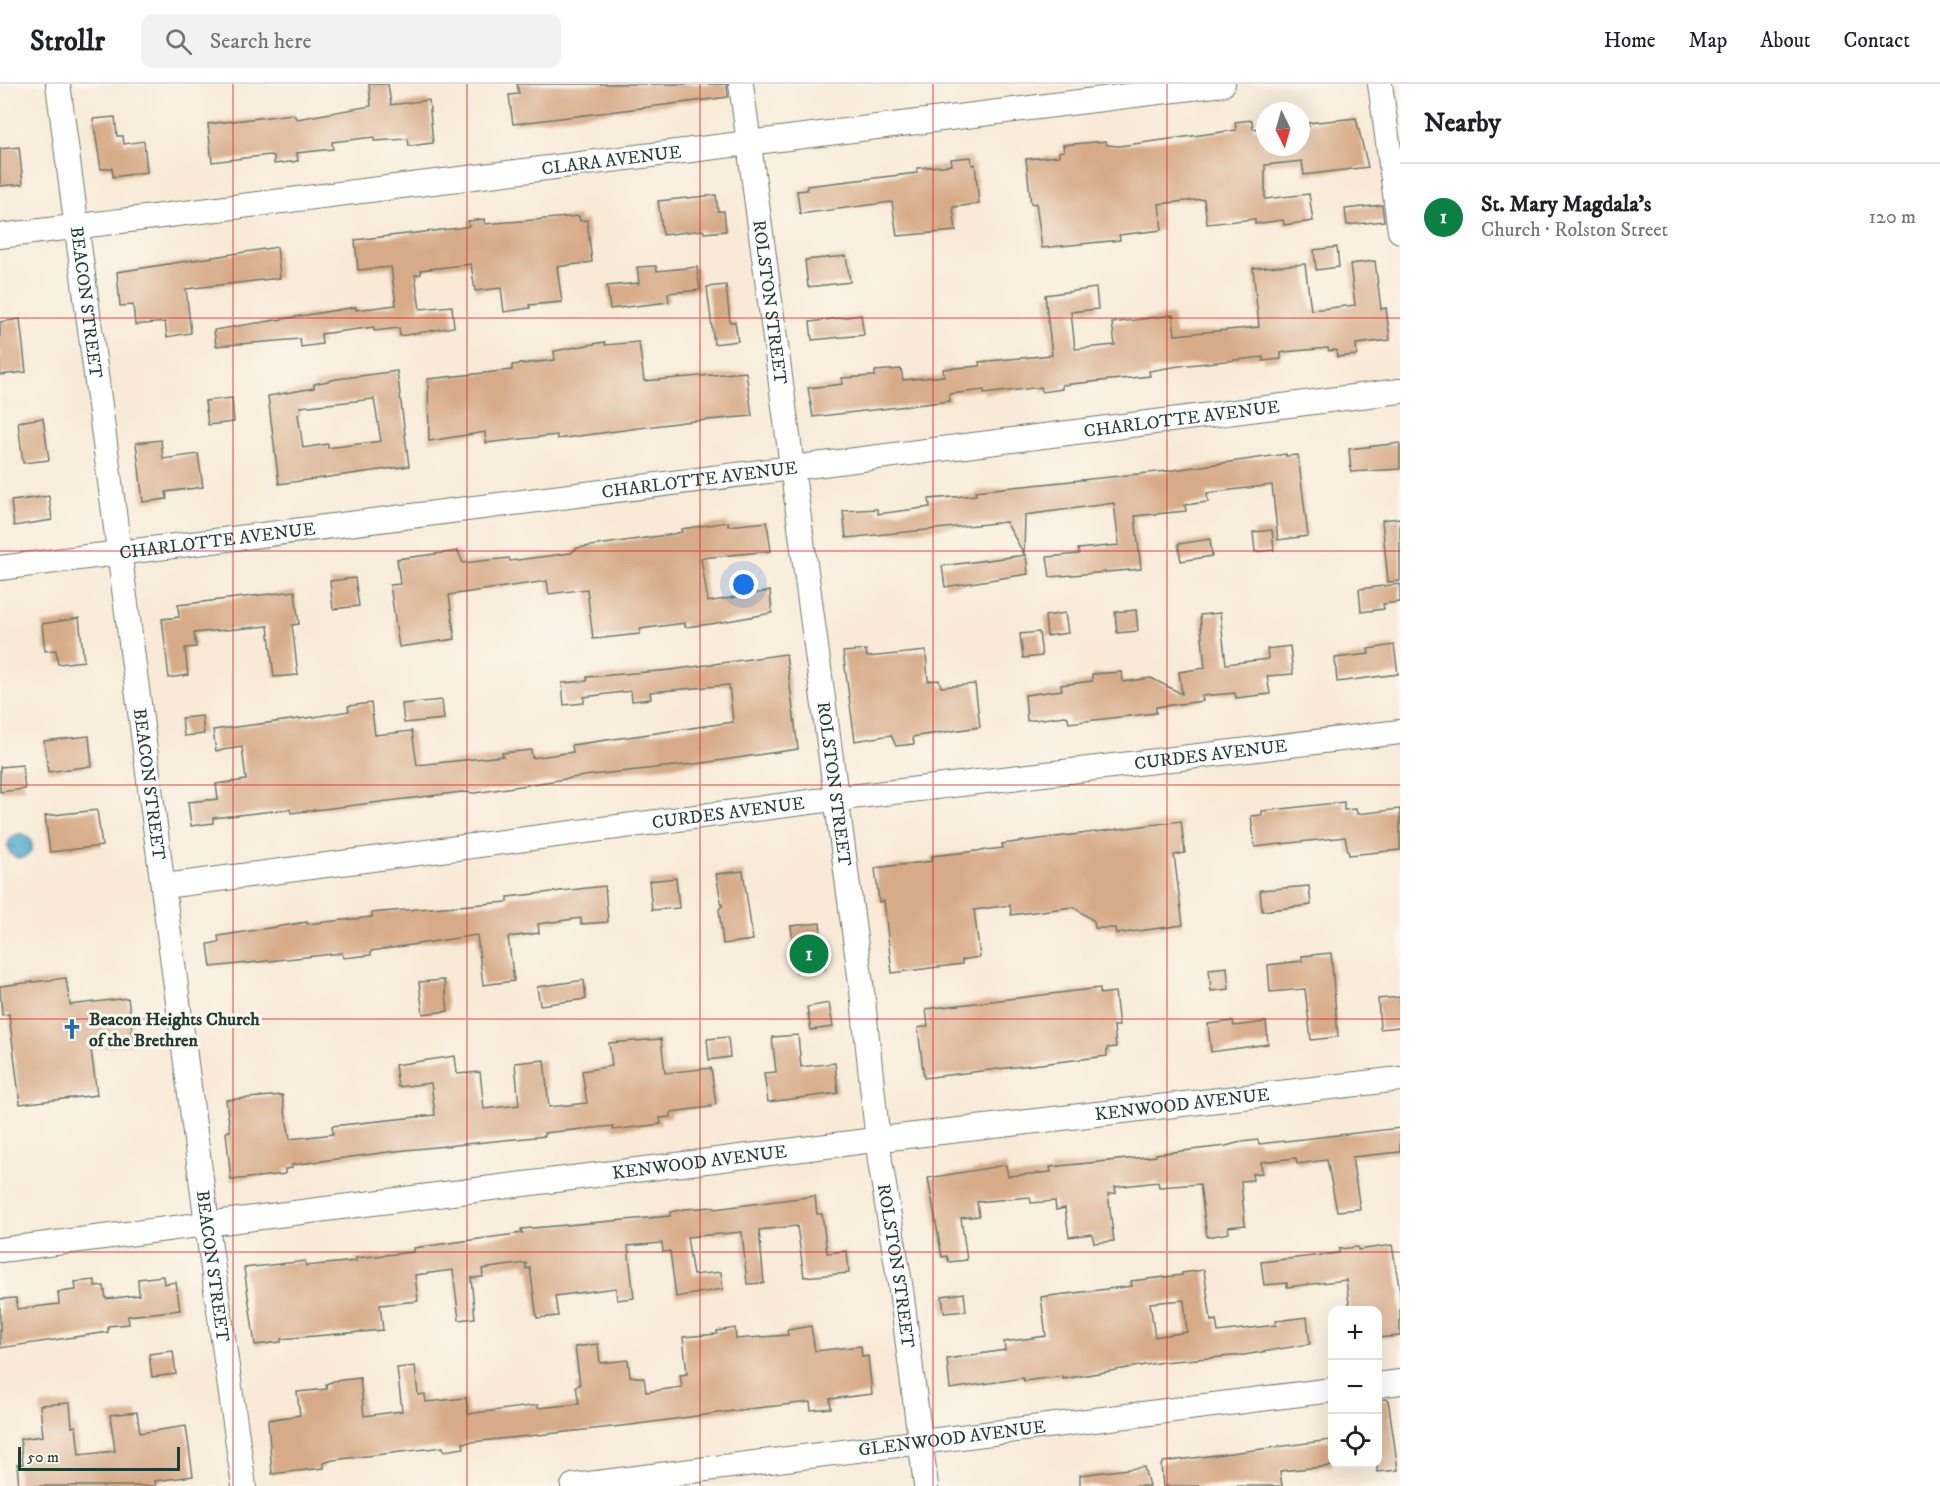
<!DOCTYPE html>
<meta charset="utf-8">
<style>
body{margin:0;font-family:"IM FELL DW Pica",serif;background:#f2f2f2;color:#202124}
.controls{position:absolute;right:18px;bottom:18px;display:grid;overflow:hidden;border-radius:12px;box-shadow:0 6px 24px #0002}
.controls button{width:54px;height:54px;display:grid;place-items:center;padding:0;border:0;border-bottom:2px solid #e0e0e0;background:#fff;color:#202124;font:30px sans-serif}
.compass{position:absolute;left:1256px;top:18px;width:54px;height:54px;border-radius:50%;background:#fff;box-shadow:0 6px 24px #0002;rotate:175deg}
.scale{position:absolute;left:18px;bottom:15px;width:162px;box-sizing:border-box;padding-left:6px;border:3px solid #1f3d34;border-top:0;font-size:16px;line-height:21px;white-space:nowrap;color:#1f3d34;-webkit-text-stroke:4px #fbf7ec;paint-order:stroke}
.you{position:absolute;left:744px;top:501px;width:21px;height:21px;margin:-15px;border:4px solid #fff;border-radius:50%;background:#1a73e8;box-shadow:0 0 0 9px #1a73e833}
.badge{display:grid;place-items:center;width:39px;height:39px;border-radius:50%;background:#0b8043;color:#fff;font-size:20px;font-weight:700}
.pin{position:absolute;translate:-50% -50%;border:3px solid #fff;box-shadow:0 2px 6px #0006}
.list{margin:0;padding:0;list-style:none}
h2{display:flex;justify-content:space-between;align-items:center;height:78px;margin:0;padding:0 24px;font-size:26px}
h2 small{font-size:20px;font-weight:400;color:#757577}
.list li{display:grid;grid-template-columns:39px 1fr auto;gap:18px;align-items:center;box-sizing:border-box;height:108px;padding:0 24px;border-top:2px solid #e0e0e0}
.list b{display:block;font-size:22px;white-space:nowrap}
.list p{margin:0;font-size:20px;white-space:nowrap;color:#757577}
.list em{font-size:20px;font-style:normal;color:#757577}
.icon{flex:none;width:33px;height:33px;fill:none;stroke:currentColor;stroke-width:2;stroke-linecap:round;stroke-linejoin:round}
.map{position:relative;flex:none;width:1400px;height:1402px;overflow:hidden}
header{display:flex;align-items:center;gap:36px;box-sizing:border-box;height:84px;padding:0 30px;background:#fff;border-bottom:2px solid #e0e0e0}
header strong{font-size:28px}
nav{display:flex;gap:33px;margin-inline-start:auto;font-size:21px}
.search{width:420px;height:54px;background:#f2f2f2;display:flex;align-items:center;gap:15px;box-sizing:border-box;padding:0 21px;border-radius:12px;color:#757577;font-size:22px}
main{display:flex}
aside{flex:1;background:#fff}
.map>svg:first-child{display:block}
.water{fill:url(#water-ripples);stroke:#377280;stroke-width:1.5}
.building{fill:#d7ab88;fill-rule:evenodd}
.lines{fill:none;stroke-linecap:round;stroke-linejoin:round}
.street-casing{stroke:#6b7a6d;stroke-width:26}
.street{stroke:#fff;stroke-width:24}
.grid{fill:none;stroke:#d62828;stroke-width:1.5;stroke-opacity:0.55}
.labels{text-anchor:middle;stroke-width:6;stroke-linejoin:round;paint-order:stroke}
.street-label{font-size:18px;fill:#1f3d34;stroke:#fbf7ec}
.poi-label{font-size:18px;font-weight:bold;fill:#1f3d34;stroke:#fbf7ec;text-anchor:start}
</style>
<header>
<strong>Strollr</strong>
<div class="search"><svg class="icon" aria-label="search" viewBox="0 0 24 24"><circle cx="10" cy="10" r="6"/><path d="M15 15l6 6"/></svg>Search here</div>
<nav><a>Home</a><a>Map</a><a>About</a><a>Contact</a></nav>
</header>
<main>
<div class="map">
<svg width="1400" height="1402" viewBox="0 0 1400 1402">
<defs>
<pattern id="water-ripples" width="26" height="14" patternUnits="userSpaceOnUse" patternTransform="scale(1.5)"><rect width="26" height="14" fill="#4fa8cc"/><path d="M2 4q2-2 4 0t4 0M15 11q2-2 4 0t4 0" fill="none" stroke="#418aa6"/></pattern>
</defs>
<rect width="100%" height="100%" fill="#fbf7ec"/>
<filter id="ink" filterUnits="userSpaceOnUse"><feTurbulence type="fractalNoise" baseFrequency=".0167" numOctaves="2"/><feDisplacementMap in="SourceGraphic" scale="12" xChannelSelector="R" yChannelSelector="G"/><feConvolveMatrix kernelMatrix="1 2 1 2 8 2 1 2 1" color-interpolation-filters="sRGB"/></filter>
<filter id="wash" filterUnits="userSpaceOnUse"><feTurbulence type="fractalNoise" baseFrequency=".008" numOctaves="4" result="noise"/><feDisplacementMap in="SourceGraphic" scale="24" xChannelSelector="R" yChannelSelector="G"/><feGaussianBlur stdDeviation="1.35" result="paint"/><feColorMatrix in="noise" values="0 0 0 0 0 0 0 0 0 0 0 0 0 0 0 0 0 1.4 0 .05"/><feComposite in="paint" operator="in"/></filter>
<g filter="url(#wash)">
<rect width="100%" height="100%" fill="#f8ead7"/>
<path class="water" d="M8 762a12 12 0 1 1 24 0a12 12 0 1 1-24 0Z"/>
<g id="blocks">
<path class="building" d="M369,0H388L391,21L429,16L433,59L409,62L408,55L374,57V53L332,58L333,65L297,69L298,77L274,80V72L270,71L212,78L208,40L293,30L297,35L371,22Z
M517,0H727L728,13L513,40L509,11L519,10Z
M115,33L117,52H123L124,60L144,57L147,88L113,93L112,84L101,85L93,35Z
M1356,34L1368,83L1304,91L1302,77L1265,81V115L1309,110L1313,137L1284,141L1283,136L1255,140V135L1207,140L1204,115L1159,120L1162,146L1119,151L1120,156L1042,164L1036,119L1031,120L1026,75L1059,72V68L1064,67L1063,61L1106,57L1107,61L1119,62L1163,56L1236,46L1235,38L1252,36L1253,45L1265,44V63H1301V44L1309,43L1308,39Z
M19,63L23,100L0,102V65Z
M971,73L972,81L975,80L979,120L953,123L956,147L897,152L892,118L800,130L797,107L807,106V102L917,89V84L952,81L951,75Z
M716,111L718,127H724L726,147L704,149L703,146L663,151L658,117Z
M1382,121L1384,137L1347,141L1345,125Z
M579,132L580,137L587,136L592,178L557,183L562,218L529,221L530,224L504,228L501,204L475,207L471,180L421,186V190L415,191L420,225L452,222L454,243L400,252L399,244L374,247V243L321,250L322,260L301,263L300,255L216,262L214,246L356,223V226L396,221L391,183L358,186L355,156L459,144L469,142L468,137L484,135L485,140Z
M277,163L280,194L186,205L191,249L167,253L165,238L135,241L133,221L120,222L117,188Z
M1337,163L1339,183L1316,186L1314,166Z
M846,172L850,198L808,203L805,176Z
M1375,177L1381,225L1386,224L1390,256L1356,260L1357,271L1337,273L1336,266L1329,267L1328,264L1284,268L1281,269V275L1263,277V273L1179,282L1149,287L1150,292L1062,301V305L1042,308L1041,303L984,310V306L949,310L950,317L813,333L808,304L843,300L842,294L875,292V287L901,285L903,296L944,292L943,285L980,282L979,278L1052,271L1045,211L1096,204L1098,225L1071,228L1075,265L1115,261L1112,239L1173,231L1175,251L1259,243L1253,184L1305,180L1311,226L1355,221L1350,180Z
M656,182L657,187L697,183L700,206L668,209L669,218L610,225L607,202L639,199L637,183Z
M726,201L730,238H735L738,257L714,260L707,203Z
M861,231L864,251L812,256L810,238Z
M20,235L26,288L0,291V238Z
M605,258V261L639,258L644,297L746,288L752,332L684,338L557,355V351L486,359L485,348L429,357L428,295L512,286V281L555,276L554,267Z
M397,287L409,382L279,400L268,312L314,304V300L337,295ZM374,315L381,357L328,364V360L303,364L298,330L301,329L300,323Z
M232,314L234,338L208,341L205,317Z
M43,334L49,376L23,379L18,338Z
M161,356L163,375L198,370L203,403L166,408L167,415L143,418L136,359Z
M1400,359V385L1351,388L1349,365Z
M1286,370V372L1298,371L1308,452L1278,456L1272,401L1207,409L1208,418L1185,421L1186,427L1135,432L1141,485L1050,493L1047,473L1079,470L1078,465L1119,461L1114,419L1025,431L1024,470L1006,438L846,454L843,427L877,425L878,430L930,423L929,415L976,411L975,407L1167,387Z
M49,412L52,436L14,442L11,417Z
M1400,434V497L1388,498L1382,436Z
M728,438V442L767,438L771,467L701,474L708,518L770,507L772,529L711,540L685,543V539L640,545V550L593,555L587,505L549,510L547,497L449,511L455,555L399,563L390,501L400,500L397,475L458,467L463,479L509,474L510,477L571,469L577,464L673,450L682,448L681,445Z
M1272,446L1274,466L1255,468L1253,448Z
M1210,455L1212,472L1181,477L1178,460Z
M1026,471L1028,490L945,503L942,482Z
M355,494L359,522L333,525L330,497Z
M1400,500V518L1383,520L1384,525L1361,528L1359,505Z
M295,507L299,540L292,541L298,591L274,593L268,542L194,549L196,563L185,564L188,591L169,594L162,535L179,533L178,521Z
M1136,526L1138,547L1117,549L1115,528Z
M1065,529L1068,549L1047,552L1045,532Z
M1220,529L1226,580L1268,575L1267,565L1290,562L1293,590L1267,592L1270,610L1236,614L1235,609L1202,612L1203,617L1156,623V629L1120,633L1069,639L1068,633L1065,632L1027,637L1025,611L1062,606L1061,601L1092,597V590L1122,588L1123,598L1151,594L1182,610L1179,588L1205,584L1200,531Z
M79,534L84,577L58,580L56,566L45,567L42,540Z
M1039,548L1042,572L1023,574L1020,550Z
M1394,561L1398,590L1337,598L1335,574L1369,570L1368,565Z
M866,566L867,573L926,567L928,597L939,596L941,603L975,600L980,643L917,652L913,653L914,660L896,662L891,651L855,657L843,568Z
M786,570L798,665L703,679L591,691L475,709L462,708L291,729L290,725L256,729L213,734V739L191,742L188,718L218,715L216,700L246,696L242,663L216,667L213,646L314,633L349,627L348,622L371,619L375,651L412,647L417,681L503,672L502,669L522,667L531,666L532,674L573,668L572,661L733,638L729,601L650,608L651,615L632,617L631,607L584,613V619L564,621L562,599L587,597V593L671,586Z
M442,616L444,635L404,639L402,620Z
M202,632L204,650L184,652L182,634Z
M89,652L92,682L48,688L44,657Z
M22,681L25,705L0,708V683Z
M1344,718V726L1356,725L1357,730L1400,725V766L1349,771L1345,753L1255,763L1251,732L1262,731V727Z
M97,726L102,762L50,768L45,732Z
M1181,737L1185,769L1174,771L1183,841L1116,850L1115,844H1095L1094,837L1073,823L1011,831L1010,821L974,826L980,873L962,876V880L892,889L884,817L879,818L875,784L933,777L932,772L1003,764L1002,760Z
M743,787L753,856L723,860L719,825L722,822L716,790Z
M676,794L679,824L652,826L649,797Z
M605,802L608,838L581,840V834L538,840L539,849L508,853L514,897L483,901L477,851L371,867V871L343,874L342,869L211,883L208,860L219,858L218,852L307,838V840L372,833V829L381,828L508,818V813Z
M1309,802L1311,821L1262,827L1260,806Z
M820,839L825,885L796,888L791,842Z
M1331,869L1338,953L1311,956L1305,905L1270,908L1268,881L1302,877V872Z
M1227,883L1229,905L1211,907L1209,885Z
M66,894L70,921L128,914L134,960L91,965L97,1011L20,1020L9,930L2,931L0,902Z
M444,896L448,927L423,930L419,898Z
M584,896L586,915L540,921L537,903Z
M1100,904V910L1115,908L1119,942H1114L1116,963L1107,964V972L924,994L918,944L928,942L926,925Z
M1400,913V943L1380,945L1378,915Z
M829,919L833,943L811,946L807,923Z
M1233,937L1234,942L1266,938L1268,960L1211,968L1208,940Z
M798,951L801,983L835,979L838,1009L768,1018L764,989L776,988L772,953Z
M728,953L730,973L709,976L707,955Z
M661,955L665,989L711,984L716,1020L710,1021L711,1023L671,1028V1033L660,1034L661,1040L613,1046V1042L544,1049L545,1052L396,1067L292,1081V1084L285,1085V1090L231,1096L226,1048L230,1047L226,1016L282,1011L290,1055L333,1050L332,1042L435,1031L431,999L398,1003L395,981L455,972L457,990L480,988L484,1025L519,1021L515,979L544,976L549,1023L587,1019L582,987L612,982L609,959Z
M1400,1044V1068L1352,1073L1360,1125L1337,1127L1327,1076L1297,1080L1296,1074L1261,1078L1262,1089L1252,1090L1253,1096L1241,1097L1245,1141L1228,1143L1229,1149L1207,1153L1200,1100L1159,1103L1158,1098L1115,1103L1116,1109L1108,1110L1114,1157L1094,1159L1092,1150L1069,1153L1065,1124L1056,1126L1055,1117L1031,1119L1030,1113L977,1118L979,1132L961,1134L967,1176L949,1178L947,1172L942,1173L928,1094L1006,1081L1008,1092L1051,1088L1050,1083L1156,1072V1070L1226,1062L1241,1058L1258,1056L1259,1060Z
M815,1112L817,1130H822L827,1169L847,1167L849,1189L804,1193L797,1142L759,1146L764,1199L747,1200L742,1148L687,1153L693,1191L721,1188L723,1205L676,1213L670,1167L663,1168L662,1159L628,1162L634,1214L617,1216L616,1204L555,1212L558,1232L537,1234L530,1184L526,1185V1179L482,1185L483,1193L471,1194L475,1234L459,1236L453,1186L415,1191L418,1217L380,1221L383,1246L281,1255V1258L255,1261L244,1184L305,1177L306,1182L356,1177V1174L414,1168V1164L522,1149L521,1145L670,1132V1128L685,1125L714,1123L715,1125Z
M1392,1161L1400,1208V1252L1377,1254V1227H1350L1346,1196L1287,1203V1199L1264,1201L1261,1178L1339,1169V1165L1358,1163V1166Z
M1204,1186L1211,1237L1216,1236L1218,1248L1276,1241V1237L1307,1233L1310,1260L1244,1271L1163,1278L1063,1295V1292L1024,1297L1023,1294L950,1305L947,1275L1005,1266L1004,1258L1046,1252L1041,1213L1132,1202L1131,1197L1182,1191V1189ZM1184,1216L1187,1248L1155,1253L1150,1219Z
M163,1192L164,1200L176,1198L180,1226L128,1232L129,1240L108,1242V1248L0,1264V1215L16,1214L17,1225L59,1220L58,1208L76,1206L75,1198L95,1196V1203L104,1202L106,1215L139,1211L138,1195Z
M964,1209L966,1227L944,1229L942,1212Z
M811,1242L815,1267L861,1262L862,1273L868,1272L872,1310L830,1315L831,1324L811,1326L810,1318L748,1325L631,1341L463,1359L464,1364L444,1367L443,1363L333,1376L324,1379V1384L272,1390L268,1336L300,1331L297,1308L327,1305L326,1300L334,1297L360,1294L364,1332L402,1327L397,1284L415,1282L418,1311L425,1310L426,1318L466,1314L468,1330L538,1321V1324L579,1320L576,1302L580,1301L575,1263L598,1260L600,1279L628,1276L630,1292L644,1294L646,1308L682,1303L680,1291L687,1290L683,1253L717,1250V1247L735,1244L736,1255L788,1251L787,1246Z
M173,1267L176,1290L152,1293L149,1270Z
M1388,1315L1398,1386L1377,1388V1316Z
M70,1319L72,1343L76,1342L79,1371L115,1367L110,1331L137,1328L140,1349L186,1342L193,1392L155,1397L156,1402H19L17,1380H23L20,1355L43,1352L40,1321Z
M1330,1356L1332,1382L1280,1387L1282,1402H1163L1161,1381L1163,1378Z
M1144,1383L1149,1402H1080V1391Z"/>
</g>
</g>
<g filter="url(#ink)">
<use href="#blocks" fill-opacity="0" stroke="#6b7a6d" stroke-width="1.5"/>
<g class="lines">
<g class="street-casing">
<g id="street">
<path id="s1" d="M58,0L210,1163L244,1402"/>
<path id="s2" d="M741,0L862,907L880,1077L901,1206L926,1402"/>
<path d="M1380,0L1400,147"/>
<path id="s3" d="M0,152L1223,0"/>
<path id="s4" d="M0,484L1400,307"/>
<path id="s5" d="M165,802L817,717L1400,648"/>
<path id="s6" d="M0,1166L898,1053L1400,995"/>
<path d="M1378,1301L1400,1298"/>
<path id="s7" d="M573,1402L1332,1306"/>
</g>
</g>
<use href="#street" class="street"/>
</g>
</g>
<path class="grid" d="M233,0V1402M467,0V1402M700,0V1402M933,0V1402M1167,0V1402M0,234H1400M0,467H1400M0,701H1400M0,935H1400M0,1168H1400"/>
<defs>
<g id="church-bare" transform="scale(1.62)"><path d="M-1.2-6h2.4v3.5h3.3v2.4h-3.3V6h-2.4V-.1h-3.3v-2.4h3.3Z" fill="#1f6fb2" stroke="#fbf7ec" stroke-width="2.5" paint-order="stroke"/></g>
</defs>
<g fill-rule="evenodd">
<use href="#church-bare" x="72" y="945"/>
</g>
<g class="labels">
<g class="street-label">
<text dy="6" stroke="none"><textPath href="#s3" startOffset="616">CLARA AVENUE</textPath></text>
<text dy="6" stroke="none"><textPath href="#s1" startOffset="220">BEACON STREET</textPath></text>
<text dy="6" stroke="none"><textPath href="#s2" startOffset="220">ROLSTON STREET</textPath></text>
<text dy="6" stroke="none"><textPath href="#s4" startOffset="1191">CHARLOTTE AVENUE</textPath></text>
<text dy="6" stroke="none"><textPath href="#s4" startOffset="705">CHARLOTTE AVENUE</textPath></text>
<text dy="6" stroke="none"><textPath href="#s4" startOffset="219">CHARLOTTE AVENUE</textPath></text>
<text dy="6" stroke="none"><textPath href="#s5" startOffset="1054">CURDES AVENUE</textPath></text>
<text dy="6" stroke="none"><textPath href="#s1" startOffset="706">BEACON STREET</textPath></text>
<text dy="6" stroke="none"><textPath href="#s2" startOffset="706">ROLSTON STREET</textPath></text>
<text dy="6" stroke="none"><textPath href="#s5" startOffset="568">CURDES AVENUE</textPath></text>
<text dy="6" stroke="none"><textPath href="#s6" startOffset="1191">KENWOOD AVENUE</textPath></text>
<text dy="6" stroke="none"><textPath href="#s6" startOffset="705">KENWOOD AVENUE</textPath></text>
<text dy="6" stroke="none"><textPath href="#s1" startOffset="1192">BEACON STREET</textPath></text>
<text dy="6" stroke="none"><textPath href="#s2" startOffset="1192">ROLSTON STREET</textPath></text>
<text dy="6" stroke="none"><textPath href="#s7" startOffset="382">GLENWOOD AVENUE</textPath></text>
</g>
<g class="poi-label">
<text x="89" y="941">Beacon Heights Church<tspan x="89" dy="21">of the Brethren</tspan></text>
</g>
</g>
</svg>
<div class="controls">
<button>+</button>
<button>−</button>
<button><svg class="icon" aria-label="locate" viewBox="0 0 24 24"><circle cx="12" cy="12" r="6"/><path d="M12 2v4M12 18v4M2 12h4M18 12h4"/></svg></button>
</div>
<svg class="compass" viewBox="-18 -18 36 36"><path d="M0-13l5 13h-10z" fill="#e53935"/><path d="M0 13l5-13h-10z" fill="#757577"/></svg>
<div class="scale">50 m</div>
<div class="you"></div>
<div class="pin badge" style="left:809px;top:870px">1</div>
</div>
<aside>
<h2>Nearby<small></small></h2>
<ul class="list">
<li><span class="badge">1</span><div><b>St. Mary Magdala's</b><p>Church · Rolston Street</p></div><em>120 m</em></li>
</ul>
</aside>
</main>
